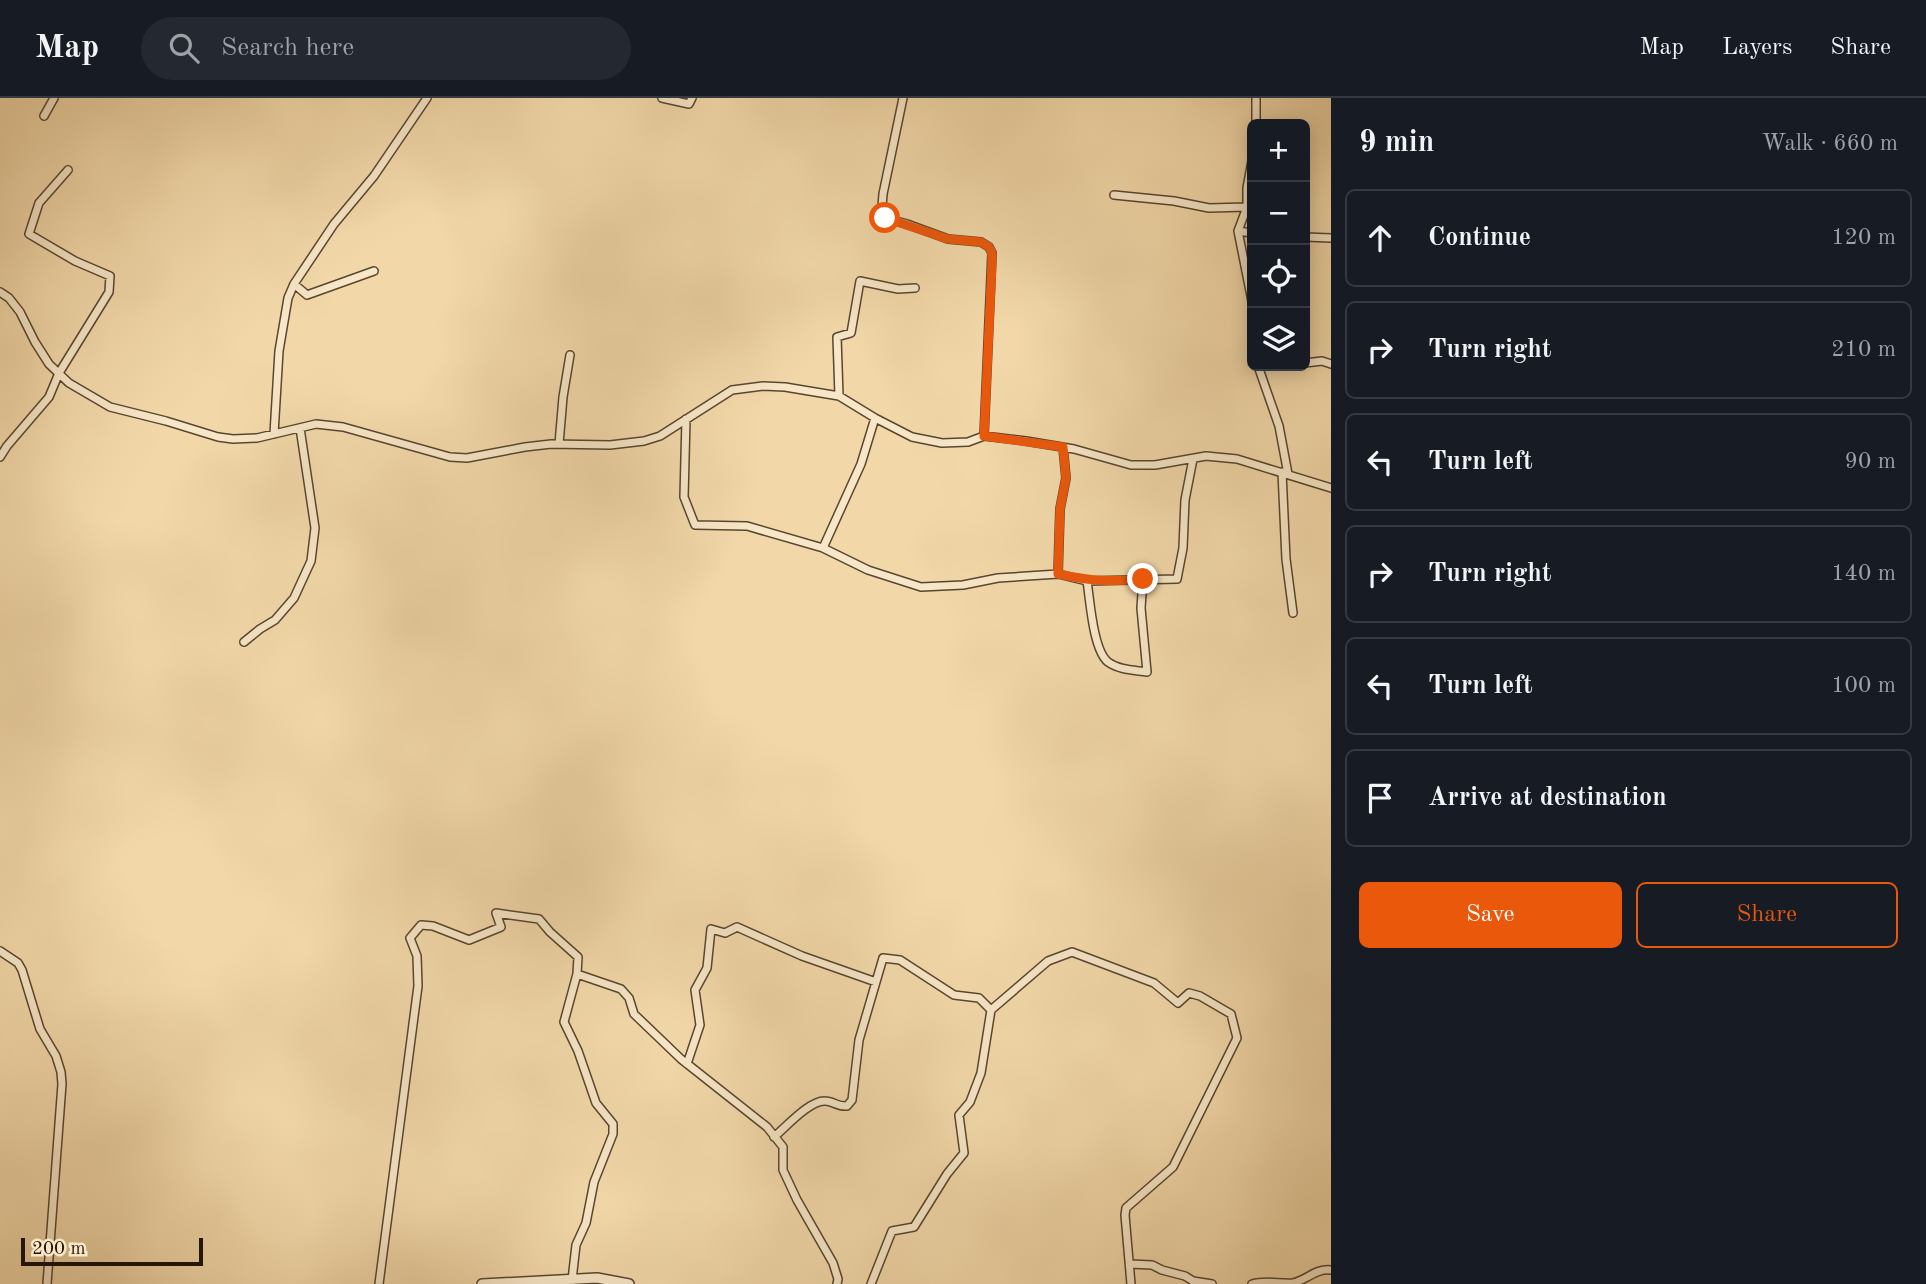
<!DOCTYPE html>
<meta charset="utf-8">
<style>
body{margin:0;font-family:"Old Standard TT",serif;background:#242831;color:#f1f3f6}
.controls{position:absolute;right:21px;top:21px;display:grid;overflow:hidden;border-radius:10px;box-shadow:0 4px 18px #0003}
.controls button{width:63px;height:63px;display:grid;place-items:center;padding:0;border:0;border-bottom:2px solid #363941;background:#171b24;color:#f1f3f6;font:35px sans-serif}
.scale{position:absolute;left:21px;bottom:18px;width:182px;box-sizing:border-box;padding-left:7px;border:4px solid #251606;border-top:0;font-size:19px;line-height:24px;white-space:nowrap;color:#251606;-webkit-text-stroke:5px #f7e6c7;paint-order:stroke}
.stop{position:absolute;width:21px;height:21px;margin:-16px;border:5px solid #ea580c;border-radius:50%;background:#fff}
.stop.end{background:#ea580c;border-color:#fff;box-shadow:0 2px 7px #0008}
.list{margin:0;padding:0;list-style:none}
h2{display:flex;justify-content:space-between;align-items:center;height:91px;margin:0;padding:0 28px;font-size:30px}
h2 small{font-size:23px;font-weight:400;color:#9ea1a6}
.list li{display:grid;grid-template-columns:46px 1fr auto;gap:21px;align-items:center;box-sizing:border-box;height:98px;margin:0 14px 14px;padding:0 14px;border:2px solid #363941;border-radius:10px}
.list b{display:block;font-size:26px;white-space:nowrap}
.list em{font-size:23px;font-style:normal;color:#9ea1a6}
.actions{display:flex;gap:14px;padding:21px 28px}
.actions a{flex:1;padding:16px 0;border:2px solid #ea580c;border-radius:10px;text-align:center;font-size:24px;color:#ea580c}
.actions .main{background:#ea580c;color:#fff}
.icon{flex:none;width:38px;height:38px;fill:none;stroke:currentColor;stroke-width:2;stroke-linecap:round;stroke-linejoin:round}
.map{position:relative;flex:none;width:1331px;height:1186px;overflow:hidden}
header{display:flex;align-items:center;gap:42px;box-sizing:border-box;height:98px;padding:0 35px;background:#171b24;border-bottom:2px solid #363941}
header strong{font-size:33px}
nav{display:flex;gap:38px;margin-inline-start:auto;font-size:24px}
.search{width:490px;height:63px;background:#242831;display:flex;align-items:center;gap:18px;box-sizing:border-box;padding:0 24px;border-radius:38px;color:#9ea1a6;font-size:26px}
main{display:flex}
aside{flex:1;background:#171b24}
.map>svg:first-child{display:block}
.lines{fill:none;stroke-linecap:round;stroke-linejoin:round}
.minor-casing{stroke:#58462f;stroke-width:10}
.tertiary-casing{stroke:#58462f;stroke-width:12}
.minor{stroke:#f7e6c7;stroke-width:7}
.tertiary{stroke:#f7e6c7;stroke-width:9}
.route{stroke:#ea580c;stroke-width:9}
</style>
<header>
<strong>Map</strong>
<div class="search"><svg class="icon" aria-label="search" viewBox="0 0 24 24"><circle cx="10" cy="10" r="6"/><path d="M15 15l6 6"/></svg>Search here</div>
<nav><a>Map</a><a>Layers</a><a>Share</a></nav>
</header>
<main>
<div class="map">
<svg width="1331" height="1186" viewBox="0 0 1331 1186">
<rect width="100%" height="100%" fill="#f2d8a9"/>
<filter id="stains"><feTurbulence type="fractalNoise" baseFrequency=".00286" numOctaves="4"/><feColorMatrix values="0 0 0 0 .2 0 0 0 0 .09 0 0 0 0 .02 0 0 0 .5 -.17"/></filter>
<radialGradient id="worn" r=".72"><stop offset=".6" stop-color="#630" stop-opacity="0"/><stop offset="1" stop-color="#630" stop-opacity=".3"/></radialGradient>
<g class="lines">
<g class="minor-casing">
<path id="minor" d="M662,0L689,6L692,0
M903,0L883,96L882,108L883,116L885,120L907,126L948,141L981,144L989,149L992,155L984,338
M1256,0V26
M44,18L54,0
M1252,63L1247,90V109L1238,133L1252,203
M1114,97L1174,103L1209,110L1247,109
M1238,133L1252,135
M1305,139L1331,140
M294,186L307,197L374,173
M0,194L9,200L20,214L35,244L49,266L69,285L110,309L166,323L218,339L233,341L257,340L316,326L343,329L450,359L467,360L525,349L551,346L610,347L644,343L660,338L732,292L763,288L785,289L839,298L875,320L912,339L942,345L968,344L984,338L1026,343L1074,351L1131,367H1155L1206,358L1237,361L1331,390
M1305,265L1322,263L1331,266
M1258,268L1279,328L1288,376
M839,298L837,239L851,235L860,183L898,191L915,190
M875,320L861,366L823,450L868,472L921,489L963,487L998,480L1058,476
M686,321L684,399L695,427L747,428L823,450
M274,336L279,253L288,200L294,186L334,126L374,78L427,0
M559,346L563,299L570,257
M1063,349L1066,380L1060,411L1058,476L1087,483C1090,502 1093,552 1108,564C1119,572 1134,572 1147,574L1141,510L1143,481
M0,359L7,348L49,299L59,275L109,194L110,178L75,163L29,136L39,105L68,72
M1282,374L1286,461L1293,515
M1087,483L1177,481L1183,450L1185,402L1193,361
M244,544L260,531L275,522L294,500L311,463L315,430L300,330
M0,853L18,865L22,872L40,931L56,958L61,974L62,986L47,1186
M577,876L621,891L629,900L634,916L681,961L767,1029L783,1049V1072L797,1102L833,1165L838,1181L837,1186
M687,966L700,927L695,892L707,870L711,831L725,835L737,829L802,858L876,884
M774,1039C786,1029 810,1002 825,1003C833,1003 838,1009 847,1008L852,1002L859,942L883,860L900,862L954,897L979,900L991,912
M1130,1166L1152,1167L1162,1172L1185,1178L1193,1183L1212,1186
M379,1186L418,888L417,858L410,840L421,827L433,828L469,842L501,829L496,815L539,821L550,834L578,859L577,876L564,924L578,953L596,1005L613,1026V1036L594,1084L586,1125L576,1147L572,1182
M871,1186L892,1133L914,1129L947,1076L964,1055L959,1017L970,1004L981,975L991,912L1048,863L1072,854L1154,885L1178,905L1189,895L1200,898L1231,916L1237,940L1173,1069L1126,1110L1125,1117L1131,1186
M1252,1186C1266,1182 1279,1186 1293,1185C1307,1182 1316,1170 1331,1172"/>
</g>
<g class="tertiary-casing">
<path id="tertiary" d="M482,1186L597,1180L629,1186"/>
</g>
<use href="#minor" class="minor"/>
<use href="#tertiary" class="tertiary"/>
</g>
<g class="lines">
<path class="route" d="M885,120L948,141L981,144L989,149L992,155V166L984,338L1063,349L1066,380L1060,411L1058,476C1090,483 1111,484 1143,481"/>
</g>
<rect width="100%" height="100%" filter="url(#stains)"/>
<rect width="100%" height="100%" fill="url(#worn)"/>
</svg>
<div class="controls">
<button>+</button>
<button>−</button>
<button><svg class="icon" aria-label="locate" viewBox="0 0 24 24"><circle cx="12" cy="12" r="6"/><path d="M12 2v4M12 18v4M2 12h4M18 12h4"/></svg></button>
<button><svg class="icon" aria-label="layers" viewBox="0 0 24 24"><path d="M12 4l9 5-9 5-9-5zM3 14l9 5 9-5"/></svg></button>
</div>
<div class="scale">200 m</div>
<div class="stop" style="left:885px;top:120px"></div>
<div class="stop end" style="left:1143px;top:481px"></div>
</div>
<aside>
<h2>9 min<small>Walk · 660 m</small></h2>
<ul class="list">
<li><svg class="icon" aria-label="ahead" viewBox="0 0 24 24"><path d="M12 20V5M6 11l6-6 6 6"/></svg><div><b>Continue</b></div><em>120 m</em></li>
<li><svg class="icon" aria-label="right" viewBox="0 0 24 24"><path d="M7 20v-9h11M14 6l5 5-5 5"/></svg><div><b>Turn right</b></div><em>210 m</em></li>
<li><svg class="icon" aria-label="left" viewBox="0 0 24 24"><path d="M17 20v-9H6M10 6l-5 5 5 5"/></svg><div><b>Turn left</b></div><em>90 m</em></li>
<li><svg class="icon" aria-label="right" viewBox="0 0 24 24"><path d="M7 20v-9h11M14 6l5 5-5 5"/></svg><div><b>Turn right</b></div><em>140 m</em></li>
<li><svg class="icon" aria-label="left" viewBox="0 0 24 24"><path d="M17 20v-9H6M10 6l-5 5 5 5"/></svg><div><b>Turn left</b></div><em>100 m</em></li>
<li><svg class="icon" aria-label="arrive" viewBox="0 0 24 24"><path d="M6 21V4h12l-3 4 3 4H6"/></svg><div><b>Arrive at destination</b></div></li>
</ul>
<div class="actions"><a class="main">Save</a><a>Share</a></div>
</aside>
</main>
